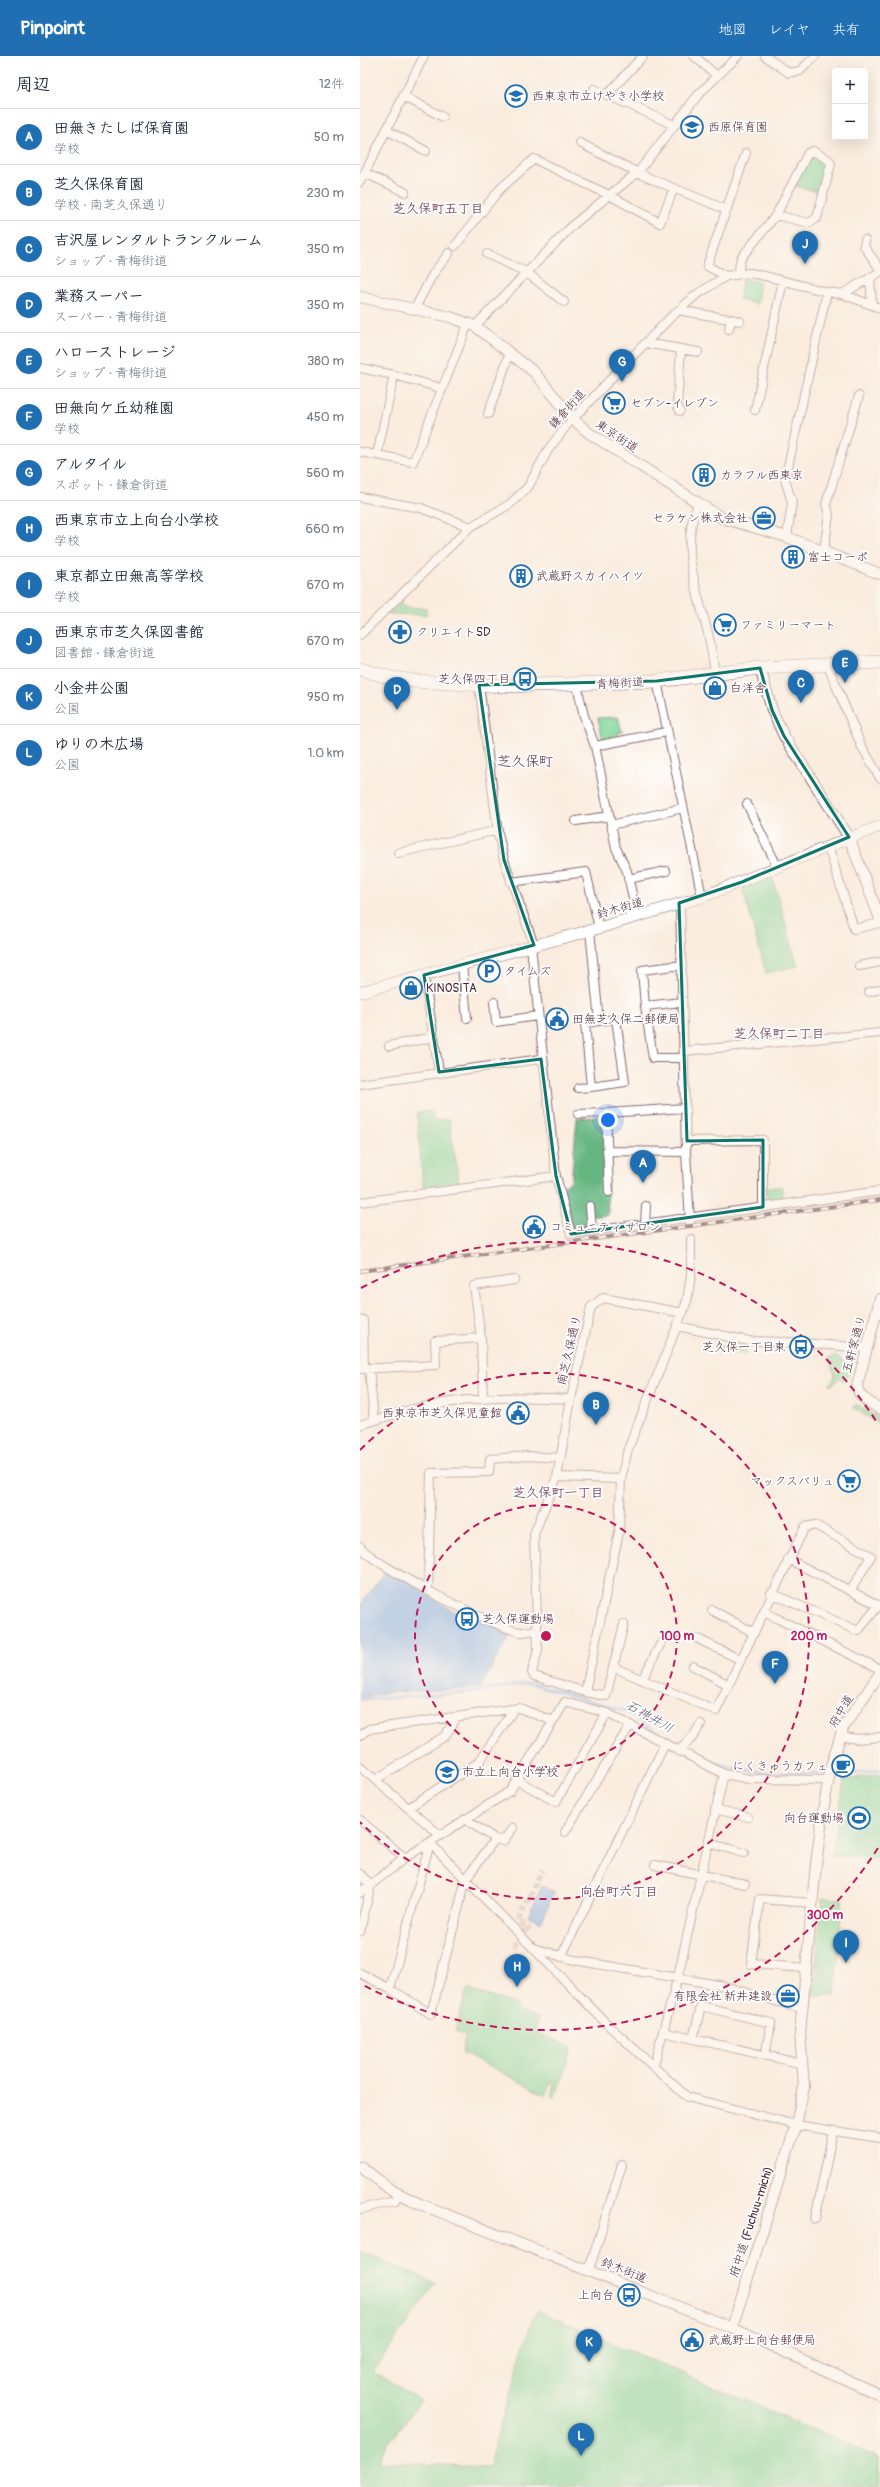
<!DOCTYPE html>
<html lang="ja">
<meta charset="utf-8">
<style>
body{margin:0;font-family:Pangolin,"Klee One",sans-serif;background:#f2f2f3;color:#1f2937}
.controls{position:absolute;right:12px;top:12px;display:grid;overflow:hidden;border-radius:4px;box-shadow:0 4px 16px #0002}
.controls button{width:36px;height:36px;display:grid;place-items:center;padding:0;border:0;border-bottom:1px solid #e0e1e3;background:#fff;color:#1f2937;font:20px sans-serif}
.you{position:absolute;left:248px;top:1064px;width:14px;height:14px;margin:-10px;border:3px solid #fff;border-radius:50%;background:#1a73e8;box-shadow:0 0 0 6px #1a73e833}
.badge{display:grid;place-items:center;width:26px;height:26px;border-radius:50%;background:#1f6fb2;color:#fff;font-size:13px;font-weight:700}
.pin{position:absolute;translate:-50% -33px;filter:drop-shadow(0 1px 2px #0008)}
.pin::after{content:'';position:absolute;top:21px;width:14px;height:12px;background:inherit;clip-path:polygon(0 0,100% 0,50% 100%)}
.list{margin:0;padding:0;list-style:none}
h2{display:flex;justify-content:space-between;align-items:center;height:52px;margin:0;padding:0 16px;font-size:17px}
h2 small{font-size:13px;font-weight:400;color:#747a83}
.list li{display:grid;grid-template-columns:26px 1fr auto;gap:12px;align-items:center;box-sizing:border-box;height:56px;padding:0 16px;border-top:1px solid #e0e1e3}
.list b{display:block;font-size:15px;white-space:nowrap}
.list p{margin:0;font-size:13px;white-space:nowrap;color:#747a83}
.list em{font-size:13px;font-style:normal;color:#747a83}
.map{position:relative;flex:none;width:520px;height:2431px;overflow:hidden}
header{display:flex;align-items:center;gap:24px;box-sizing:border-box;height:56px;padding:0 20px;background:#1f6fb2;color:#fff}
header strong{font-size:19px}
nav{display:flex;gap:22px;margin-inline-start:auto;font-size:14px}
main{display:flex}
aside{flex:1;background:#fff}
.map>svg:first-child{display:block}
.green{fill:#7ed599;stroke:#647a62}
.forest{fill:#66b681;stroke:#586a56}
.water{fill:#80b0eb;stroke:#65688b}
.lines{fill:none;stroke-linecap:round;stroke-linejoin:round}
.stream{stroke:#80b0eb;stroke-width:2.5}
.pedestrian-tunnel{stroke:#d7c3ba;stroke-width:6;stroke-dasharray:6 3;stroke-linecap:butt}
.minor-casing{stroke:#88676a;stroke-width:10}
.tertiary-casing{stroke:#88676a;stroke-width:12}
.secondary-casing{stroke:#88676a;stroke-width:12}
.primary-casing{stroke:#88676a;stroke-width:14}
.minor{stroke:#fff;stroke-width:8}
.tertiary{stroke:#fff;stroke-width:10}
.secondary{stroke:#fff;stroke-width:11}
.primary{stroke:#fff;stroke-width:13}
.rail-casing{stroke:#4a1f2b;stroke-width:4}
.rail{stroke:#fff;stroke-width:2.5;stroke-dasharray:8;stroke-linecap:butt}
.marked{fill:none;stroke:#0f766e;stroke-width:3;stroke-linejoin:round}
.ring{fill:none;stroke:#c2185b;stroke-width:2;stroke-dasharray:7 5}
.labels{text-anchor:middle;stroke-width:3.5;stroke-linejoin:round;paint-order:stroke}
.poi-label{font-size:12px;fill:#4a1f2b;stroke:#fff;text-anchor:start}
.street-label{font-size:12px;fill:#4a1f2b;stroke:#fff}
.neighbourhood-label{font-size:13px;font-weight:bold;fill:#774c61;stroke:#fff}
.water-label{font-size:13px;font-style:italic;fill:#605978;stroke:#fff}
.quarter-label{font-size:14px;font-weight:bold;fill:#774c61;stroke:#fff}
.centre{fill:#c2185b;stroke:#fff;stroke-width:2}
.ring-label{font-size:12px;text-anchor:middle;font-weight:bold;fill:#c2185b;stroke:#fff;stroke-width:3.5;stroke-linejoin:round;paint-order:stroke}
</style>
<header>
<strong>Pinpoint</strong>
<nav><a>地図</a><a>レイヤ</a><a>共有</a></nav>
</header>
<main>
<aside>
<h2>周辺<small>12件</small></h2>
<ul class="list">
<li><span class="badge">A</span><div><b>田無きたしば保育園</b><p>学校</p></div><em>50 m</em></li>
<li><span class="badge">B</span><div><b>芝久保保育園</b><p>学校 · 南芝久保通り</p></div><em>230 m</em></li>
<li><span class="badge">C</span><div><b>吉沢屋レンタルトランクルーム</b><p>ショップ · 青梅街道</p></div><em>350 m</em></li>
<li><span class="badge">D</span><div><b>業務スーパー</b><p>スーパー · 青梅街道</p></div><em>350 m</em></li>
<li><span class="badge">E</span><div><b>ハローストレージ</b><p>ショップ · 青梅街道</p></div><em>380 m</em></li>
<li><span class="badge">F</span><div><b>田無向ケ丘幼稚園</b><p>学校</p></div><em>450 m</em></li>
<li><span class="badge">G</span><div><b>アルタイル</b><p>スポット · 鎌倉街道</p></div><em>560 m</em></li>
<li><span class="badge">H</span><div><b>西東京市立上向台小学校</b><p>学校</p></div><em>660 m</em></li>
<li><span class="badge">I</span><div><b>東京都立田無高等学校</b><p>学校</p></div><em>670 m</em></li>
<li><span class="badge">J</span><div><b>西東京市芝久保図書館</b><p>図書館 · 鎌倉街道</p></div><em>670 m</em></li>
<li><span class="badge">K</span><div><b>小金井公園</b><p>公園</p></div><em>950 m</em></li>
<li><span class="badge">L</span><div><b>ゆりの木広場</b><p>公園</p></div><em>1.0 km</em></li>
</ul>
</aside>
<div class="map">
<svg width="520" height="2431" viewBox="0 0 520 2431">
<rect width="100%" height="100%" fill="#fff"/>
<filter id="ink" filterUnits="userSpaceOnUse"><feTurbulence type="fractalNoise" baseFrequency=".025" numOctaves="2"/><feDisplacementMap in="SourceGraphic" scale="8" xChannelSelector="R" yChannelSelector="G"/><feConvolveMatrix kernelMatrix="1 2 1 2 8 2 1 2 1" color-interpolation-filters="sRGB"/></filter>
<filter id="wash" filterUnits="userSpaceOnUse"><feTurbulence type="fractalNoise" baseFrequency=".012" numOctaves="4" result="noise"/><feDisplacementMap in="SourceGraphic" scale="16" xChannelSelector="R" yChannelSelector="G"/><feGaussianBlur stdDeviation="0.9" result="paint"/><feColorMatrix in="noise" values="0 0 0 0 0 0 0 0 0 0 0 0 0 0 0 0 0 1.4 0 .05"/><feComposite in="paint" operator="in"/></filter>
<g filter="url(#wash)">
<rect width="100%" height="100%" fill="#faecde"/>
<path class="green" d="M454,99L466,106L467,110L461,136L435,130L450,100Z
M382,223L400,226L397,248L379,244Z
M42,541V551L66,552V559L26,558Z
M258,661L262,676H258L259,679L245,682V685H243L238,662Z
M411,817L438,910L406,917L382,831Z
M72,1055L73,1065L89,1063L99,1125L63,1131L57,1056Z
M406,1131H422V1146L408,1147Z
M358,1289L386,1292V1298L364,1297L357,1294Z
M475,1300L486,1306C491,1313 491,1320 483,1324L479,1321L475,1327L469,1330L475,1320L469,1302Z
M495,1348L520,1362V1368L493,1352Z
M520,1718V1829V1802L472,1800L484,1724Z
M462,1842L483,1843L475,1940L453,1939Z
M107,1933L157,1949L155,1955L178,1962L175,1976L212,1991L196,2040L191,2039L194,2028L190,2027L185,2039L102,1996L106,1979L95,1976Z
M0,2195L76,2227L13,2315L61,2345L24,2393L19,2406L128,2411L171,2267L177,2255L520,2402V2431H0Z"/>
<path class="forest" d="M245,1060L248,1159L229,1161L231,1174L212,1175L203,1130L211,1125L217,1062Z"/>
<path class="water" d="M27,1512L91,1554L152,1576L120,1632L28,1637L0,1642V1550Z
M182,1830L194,1836L181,1866L168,1860Z"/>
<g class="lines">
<path class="stream" d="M0,1644L114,1636L169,1627L266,1655L295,1675L349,1704L372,1712L412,1717H467
M472,1717H498L520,1714"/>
</g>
</g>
<g filter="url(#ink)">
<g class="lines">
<path class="pedestrian-tunnel" d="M155,1891L158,1883L168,1872L158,1865L182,1814"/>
<g class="minor-casing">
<path id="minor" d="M334,0L356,19
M405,0L429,17L440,15L455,0
M234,33L314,69
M247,39L283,0
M43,40L83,61
M26,74L66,95
M220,87L282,119L367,154
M5,117L45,136
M0,126L64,0
M505,184L504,190L520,213
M95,190L139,134L174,103L251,140L300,167L314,132
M127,198L166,216L204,246
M378,218L381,202L416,159L448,97L453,95L469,104L471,108L457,162L449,167L416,159
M366,220L347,210L386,97
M510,222L512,249
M482,238L520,216
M54,254L73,218L89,197
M318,254L380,265
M115,270L214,168L279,115L338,39L378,0
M369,273L371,263
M285,287L338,296
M0,312L34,319
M81,332L34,319L17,399L53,406L108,268
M395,354L423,225
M320,355L317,349L321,294
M128,358L150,297
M0,396L17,399
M0,441L61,452L110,471
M338,448C319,492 337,534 348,577C351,590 353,604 355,617
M427,481L432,446L425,424L467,236
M464,494L469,458L466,448L499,340
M0,579L110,471L150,448L168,431L188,394L207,369L264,309L310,262L336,239L366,220L390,217L405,220L467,236L482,238L520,252
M468,610L501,689L520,722
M297,625L342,841
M119,629L138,777L144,804L174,889
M217,629L224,660L235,690L256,792L267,815L277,861
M235,690L306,676
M387,748L417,810
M216,765L249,760
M251,769L323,752
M468,790L494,873L520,867
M38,797L138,774
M268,823L306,815
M151,826L226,816L239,872
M320,847L326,1096L330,1166
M230,874L239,965L256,963L265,1026L231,1031L225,967L239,965
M171,890L196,1120
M102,909L107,962
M322,909L282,914L285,950L293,1002H324
M499,910L520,906
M64,919L79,1016
M509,936L520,933
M134,946L136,966L177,960
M285,950L322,946
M29,990L74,981
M324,995L520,977
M0,1028L181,1003
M218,1032L231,1031
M218,1058L246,1057
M327,1085L403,1084V1151
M247,1095L326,1096
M249,1136L246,1057L326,1052
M0,1146L196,1120L211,1178L520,1135
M230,1150L232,1175
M285,1168L286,1150
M3,1264L4,1313
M317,1270L389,1285L429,1286L506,1292
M9,1312L14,1364
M0,1313L76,1309L75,1285L121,1282
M123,1343L121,1282L114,1230L154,1224
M0,1369C22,1362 45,1354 68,1350C115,1340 163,1340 211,1343
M197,1421L261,1423
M0,1490C9,1507 139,1574 161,1576C165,1577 171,1574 176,1574
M428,1503L520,1550
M68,1534L71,1417L129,1416L130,1403L167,1400L201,1402
M411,1537L498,1575L519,1549
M352,1554L394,1577
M404,1556L520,1613
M264,1568L246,1640L225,1636L174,1620L172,1616L178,1594L174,1478L197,1421L211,1343L231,1251L243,1242L323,1257
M338,1583L381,1604
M333,1610L369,1629
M255,1612L356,1655L445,1471L455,1469L511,1500L491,1534
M282,1624L301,1587
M225,1636L259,1476L261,1423L268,1393L327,1245L331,1219V1183
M0,1679L9,1673L159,1652L193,1665
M480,1680L497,1683L520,1681
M318,1695L332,1682L341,1668
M0,1711L80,1779
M15,1724L85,1680L97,1661
M157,1724L196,1746L247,1657
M48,1752L119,1706L154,1653
M355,1753L388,1761
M0,1764L45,1802
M205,1776L270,1669
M135,1783L143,1785L153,1772
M70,1787L173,1892L214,1904L364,1930L443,1953
M70,1787L30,1933L71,1958L106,1823L135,1783L105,1763
M348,1787L384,1797
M295,1809L385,1828
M0,1818L11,1829L0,1875
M0,1837L45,1802L150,1735L205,1646L247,1657L364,1718L389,1723L468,1724
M175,1894L248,1969L327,2041L436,2069L520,2082
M201,1901L305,1688
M447,1912L391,1908L400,1843L452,1847
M0,1917L30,1933
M303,1976L443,2008
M333,1983L341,1950L411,1967L405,2000
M294,2009L318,1920L364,1718
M0,2153L35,2145L37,2137
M455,2163L473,2075
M229,2214L262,2109"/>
</g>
<g class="tertiary-casing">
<path id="tertiary" d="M0,241L90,261L115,270L174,316L213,363L229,377L362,462L427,481L520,518
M400,612L412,654L424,680L489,781L520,863
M520,1243L497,1330C499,1343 510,1346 520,1353
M0,2110L31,2134L60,2148L372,2272L520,2339
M372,2272L436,2069L444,2031L440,1977L456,1808L463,1755L471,1710L483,1672L520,1617"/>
</g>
<g class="secondary-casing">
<path id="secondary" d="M0,936L239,872L342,841L520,770"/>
</g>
<g class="primary-casing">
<path id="primary" d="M0,613L32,622L54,625L145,630L297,625L400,612L520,606"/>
</g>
<use href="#minor" class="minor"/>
<use href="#tertiary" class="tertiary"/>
<use href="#secondary" class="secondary"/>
<use href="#primary" class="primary"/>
<g class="rail-casing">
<path id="rail" d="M0,1215L520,1144"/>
</g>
<use href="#rail" class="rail"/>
</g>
</g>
<path d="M0 0H520V2431H0ZM400,612L412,654L424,680L489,781L382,826L319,847L327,1085L403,1084V1151L211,1178L196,1120L181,1003L79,1016L64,919L174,889L144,804L119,629L297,625Z" fill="#faecde" fill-opacity=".55" fill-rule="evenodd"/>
<path class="marked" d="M400,612L412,654L424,680L489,781L382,826L319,847L327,1085L403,1084V1151L211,1178L196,1120L181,1003L79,1016L64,919L174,889L144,804L119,629L297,625Z"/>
<g class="ring">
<circle cx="186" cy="1580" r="131"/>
<path d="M0 1394A263 263 0 1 1 0 1766"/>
<path d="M518 1792A394 394 0 0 1 1 1928M1 1232A394 394 0 0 1 518 1368"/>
</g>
<defs>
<g id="school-ring" transform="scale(1.15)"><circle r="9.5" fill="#fff" stroke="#1f6fb2" stroke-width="1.5"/><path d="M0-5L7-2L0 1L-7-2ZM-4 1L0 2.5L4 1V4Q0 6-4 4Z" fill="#1f6fb2"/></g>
<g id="supermarket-ring" transform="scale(1.15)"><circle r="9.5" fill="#fff" stroke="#1f6fb2" stroke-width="1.5"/><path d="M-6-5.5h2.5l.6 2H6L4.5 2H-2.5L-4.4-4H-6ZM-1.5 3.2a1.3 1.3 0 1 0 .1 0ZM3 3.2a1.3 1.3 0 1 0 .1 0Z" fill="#1f6fb2"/></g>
<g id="building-ring" transform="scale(1.15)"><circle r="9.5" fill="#fff" stroke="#1f6fb2" stroke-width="1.5"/><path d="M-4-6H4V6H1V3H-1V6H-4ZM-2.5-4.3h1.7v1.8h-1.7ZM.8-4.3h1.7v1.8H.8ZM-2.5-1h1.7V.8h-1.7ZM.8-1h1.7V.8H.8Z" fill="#1f6fb2"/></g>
<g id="office-ring" transform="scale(1.15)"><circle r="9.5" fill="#fff" stroke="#1f6fb2" stroke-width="1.5"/><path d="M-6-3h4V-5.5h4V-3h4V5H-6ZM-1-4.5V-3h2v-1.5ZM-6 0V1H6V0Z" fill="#1f6fb2"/></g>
<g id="pharmacy-ring" transform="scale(1.15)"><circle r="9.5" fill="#fff" stroke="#1f6fb2" stroke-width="1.5"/><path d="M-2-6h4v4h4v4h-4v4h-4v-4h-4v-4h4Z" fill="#1f6fb2"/></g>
<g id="bus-ring" transform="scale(1.15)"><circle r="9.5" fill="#fff" stroke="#1f6fb2" stroke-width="1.5"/><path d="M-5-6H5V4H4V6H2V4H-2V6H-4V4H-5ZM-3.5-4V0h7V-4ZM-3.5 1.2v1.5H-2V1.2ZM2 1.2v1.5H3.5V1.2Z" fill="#1f6fb2"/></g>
<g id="shop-ring" transform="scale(1.15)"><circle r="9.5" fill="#fff" stroke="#1f6fb2" stroke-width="1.5"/><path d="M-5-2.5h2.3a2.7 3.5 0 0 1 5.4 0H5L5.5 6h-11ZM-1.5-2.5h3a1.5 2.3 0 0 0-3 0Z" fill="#1f6fb2"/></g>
<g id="parking-ring" transform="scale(1.15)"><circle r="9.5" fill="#fff" stroke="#1f6fb2" stroke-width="1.5"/><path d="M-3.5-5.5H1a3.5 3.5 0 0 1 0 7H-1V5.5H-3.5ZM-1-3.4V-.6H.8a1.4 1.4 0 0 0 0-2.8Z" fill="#1f6fb2"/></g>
<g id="civic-ring" transform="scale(1.15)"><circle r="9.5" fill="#fff" stroke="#1f6fb2" stroke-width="1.5"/><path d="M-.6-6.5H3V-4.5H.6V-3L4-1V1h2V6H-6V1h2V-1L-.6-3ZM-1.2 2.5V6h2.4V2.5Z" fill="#1f6fb2"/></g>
<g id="cafe-ring" transform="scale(1.15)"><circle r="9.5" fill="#fff" stroke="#1f6fb2" stroke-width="1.5"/><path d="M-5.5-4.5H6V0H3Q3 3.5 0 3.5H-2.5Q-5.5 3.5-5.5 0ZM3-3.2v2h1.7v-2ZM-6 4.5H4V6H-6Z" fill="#1f6fb2"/></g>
<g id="stadium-ring" transform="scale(1.15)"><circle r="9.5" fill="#fff" stroke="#1f6fb2" stroke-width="1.5"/><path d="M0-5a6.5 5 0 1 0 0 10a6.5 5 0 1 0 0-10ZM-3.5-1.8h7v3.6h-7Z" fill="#1f6fb2"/></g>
</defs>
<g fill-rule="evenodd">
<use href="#school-ring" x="156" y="40"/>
<use href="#school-ring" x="332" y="71"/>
<use href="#supermarket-ring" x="254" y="347"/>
<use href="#building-ring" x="344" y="419"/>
<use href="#office-ring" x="404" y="462"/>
<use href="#building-ring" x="433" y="501"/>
<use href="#building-ring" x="161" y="520"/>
<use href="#supermarket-ring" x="365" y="569"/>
<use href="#pharmacy-ring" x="40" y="576"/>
<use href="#bus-ring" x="165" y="623"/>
<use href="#shop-ring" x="355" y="632"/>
<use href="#parking-ring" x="129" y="915"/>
<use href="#shop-ring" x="51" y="932"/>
<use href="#civic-ring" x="197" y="963"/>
<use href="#civic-ring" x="174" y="1171"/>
<use href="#bus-ring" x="441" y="1291"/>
<use href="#civic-ring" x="158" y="1357"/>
<use href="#supermarket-ring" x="489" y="1425"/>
<use href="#bus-ring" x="107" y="1563"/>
<use href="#cafe-ring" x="483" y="1710"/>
<use href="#school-ring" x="87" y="1716"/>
<use href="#stadium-ring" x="499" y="1762"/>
<use href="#office-ring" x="428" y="1940"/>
<use href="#bus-ring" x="269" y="2239"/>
<use href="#civic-ring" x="332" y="2284"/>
</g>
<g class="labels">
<g class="poi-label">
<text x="172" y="44">西東京市立けやき小学校</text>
<text x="348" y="75">西原保育園</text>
<text x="270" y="351">セブン-イレブン</text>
<text x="360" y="423">カラフル西東京</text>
<text x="388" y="466" text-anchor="end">セラケン株式会社</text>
<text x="448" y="505">富士コーポ</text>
<text x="176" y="524">武蔵野スカイハイツ</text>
<text x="380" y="573">ファミリーマート</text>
<text x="56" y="580">クリエイトSD</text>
<text x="150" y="627" text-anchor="end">芝久保四丁目</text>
<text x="370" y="636">白洋舎</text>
<text x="144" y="919">タイムズ</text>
<text x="66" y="936">KINOSITA</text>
<text x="212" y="967">田無芝久保二郵便局</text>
<text x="190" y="1175">コミュニティ サロン</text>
<text x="426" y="1295" text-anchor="end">芝久保一丁目東</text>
<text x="142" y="1361" text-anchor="end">西東京市芝久保児童館</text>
<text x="474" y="1429" text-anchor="end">マックスバリュ</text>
<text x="122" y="1567">芝久保運動場</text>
<text x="468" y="1714" text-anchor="end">にくきゅうカフェ</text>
<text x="102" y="1720">市立上向台小学校</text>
<text x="484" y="1766" text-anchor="end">向台運動場</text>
<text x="412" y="1944" text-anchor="end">有限会社 新井建設</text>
<text x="254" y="2243" text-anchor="end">上向台</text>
<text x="348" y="2288">武蔵野上向台郵便局</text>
</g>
<g class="street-label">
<text transform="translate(207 353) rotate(-48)" y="4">鎌倉街道</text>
<text transform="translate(257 380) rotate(34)" y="4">東京街道</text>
<text transform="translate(260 627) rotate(-3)" y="4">青梅街道</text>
<text transform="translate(260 852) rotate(-16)" y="4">鈴木街道</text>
<text transform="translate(494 1288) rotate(-75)" y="4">五軒家通り</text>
<text transform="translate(209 1294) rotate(-77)" y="4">南芝久保通り</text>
<text transform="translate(481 1655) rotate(-59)" y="4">府中道</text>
<text transform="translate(391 2166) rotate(-72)" y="4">府中道 (Fuchuu-michi)</text>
<text transform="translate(264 2214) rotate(22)" y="4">鈴木街道</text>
</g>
<g class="neighbourhood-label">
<text x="78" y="157">芝久保町五丁目</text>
<text x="419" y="982">芝久保町二丁目</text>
<text x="198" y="1441">芝久保町一丁目</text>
<text x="259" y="1840">向台町六丁目</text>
</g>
<g class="water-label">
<text transform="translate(290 1660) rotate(30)" y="5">石神井川</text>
</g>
<g class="quarter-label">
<text x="165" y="710">芝久保町</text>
</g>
</g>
<circle cx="186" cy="1580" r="6" class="centre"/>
<g class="ring-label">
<text x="317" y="1584">100 m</text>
<text x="449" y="1584">200 m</text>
<text x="465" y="1863">300 m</text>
</g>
</svg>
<div class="controls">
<button>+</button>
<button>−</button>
</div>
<div class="you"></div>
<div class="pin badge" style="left:283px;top:1127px">A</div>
<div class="pin badge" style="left:236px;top:1369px">B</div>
<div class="pin badge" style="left:441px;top:647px">C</div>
<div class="pin badge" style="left:37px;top:654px">D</div>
<div class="pin badge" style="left:485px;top:627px">E</div>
<div class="pin badge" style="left:415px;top:1628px">F</div>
<div class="pin badge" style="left:262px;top:326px">G</div>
<div class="pin badge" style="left:157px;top:1931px">H</div>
<div class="pin badge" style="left:486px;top:1907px">I</div>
<div class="pin badge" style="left:445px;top:208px">J</div>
<div class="pin badge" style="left:229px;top:2306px">K</div>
<div class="pin badge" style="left:221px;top:2400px">L</div>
</div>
</main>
